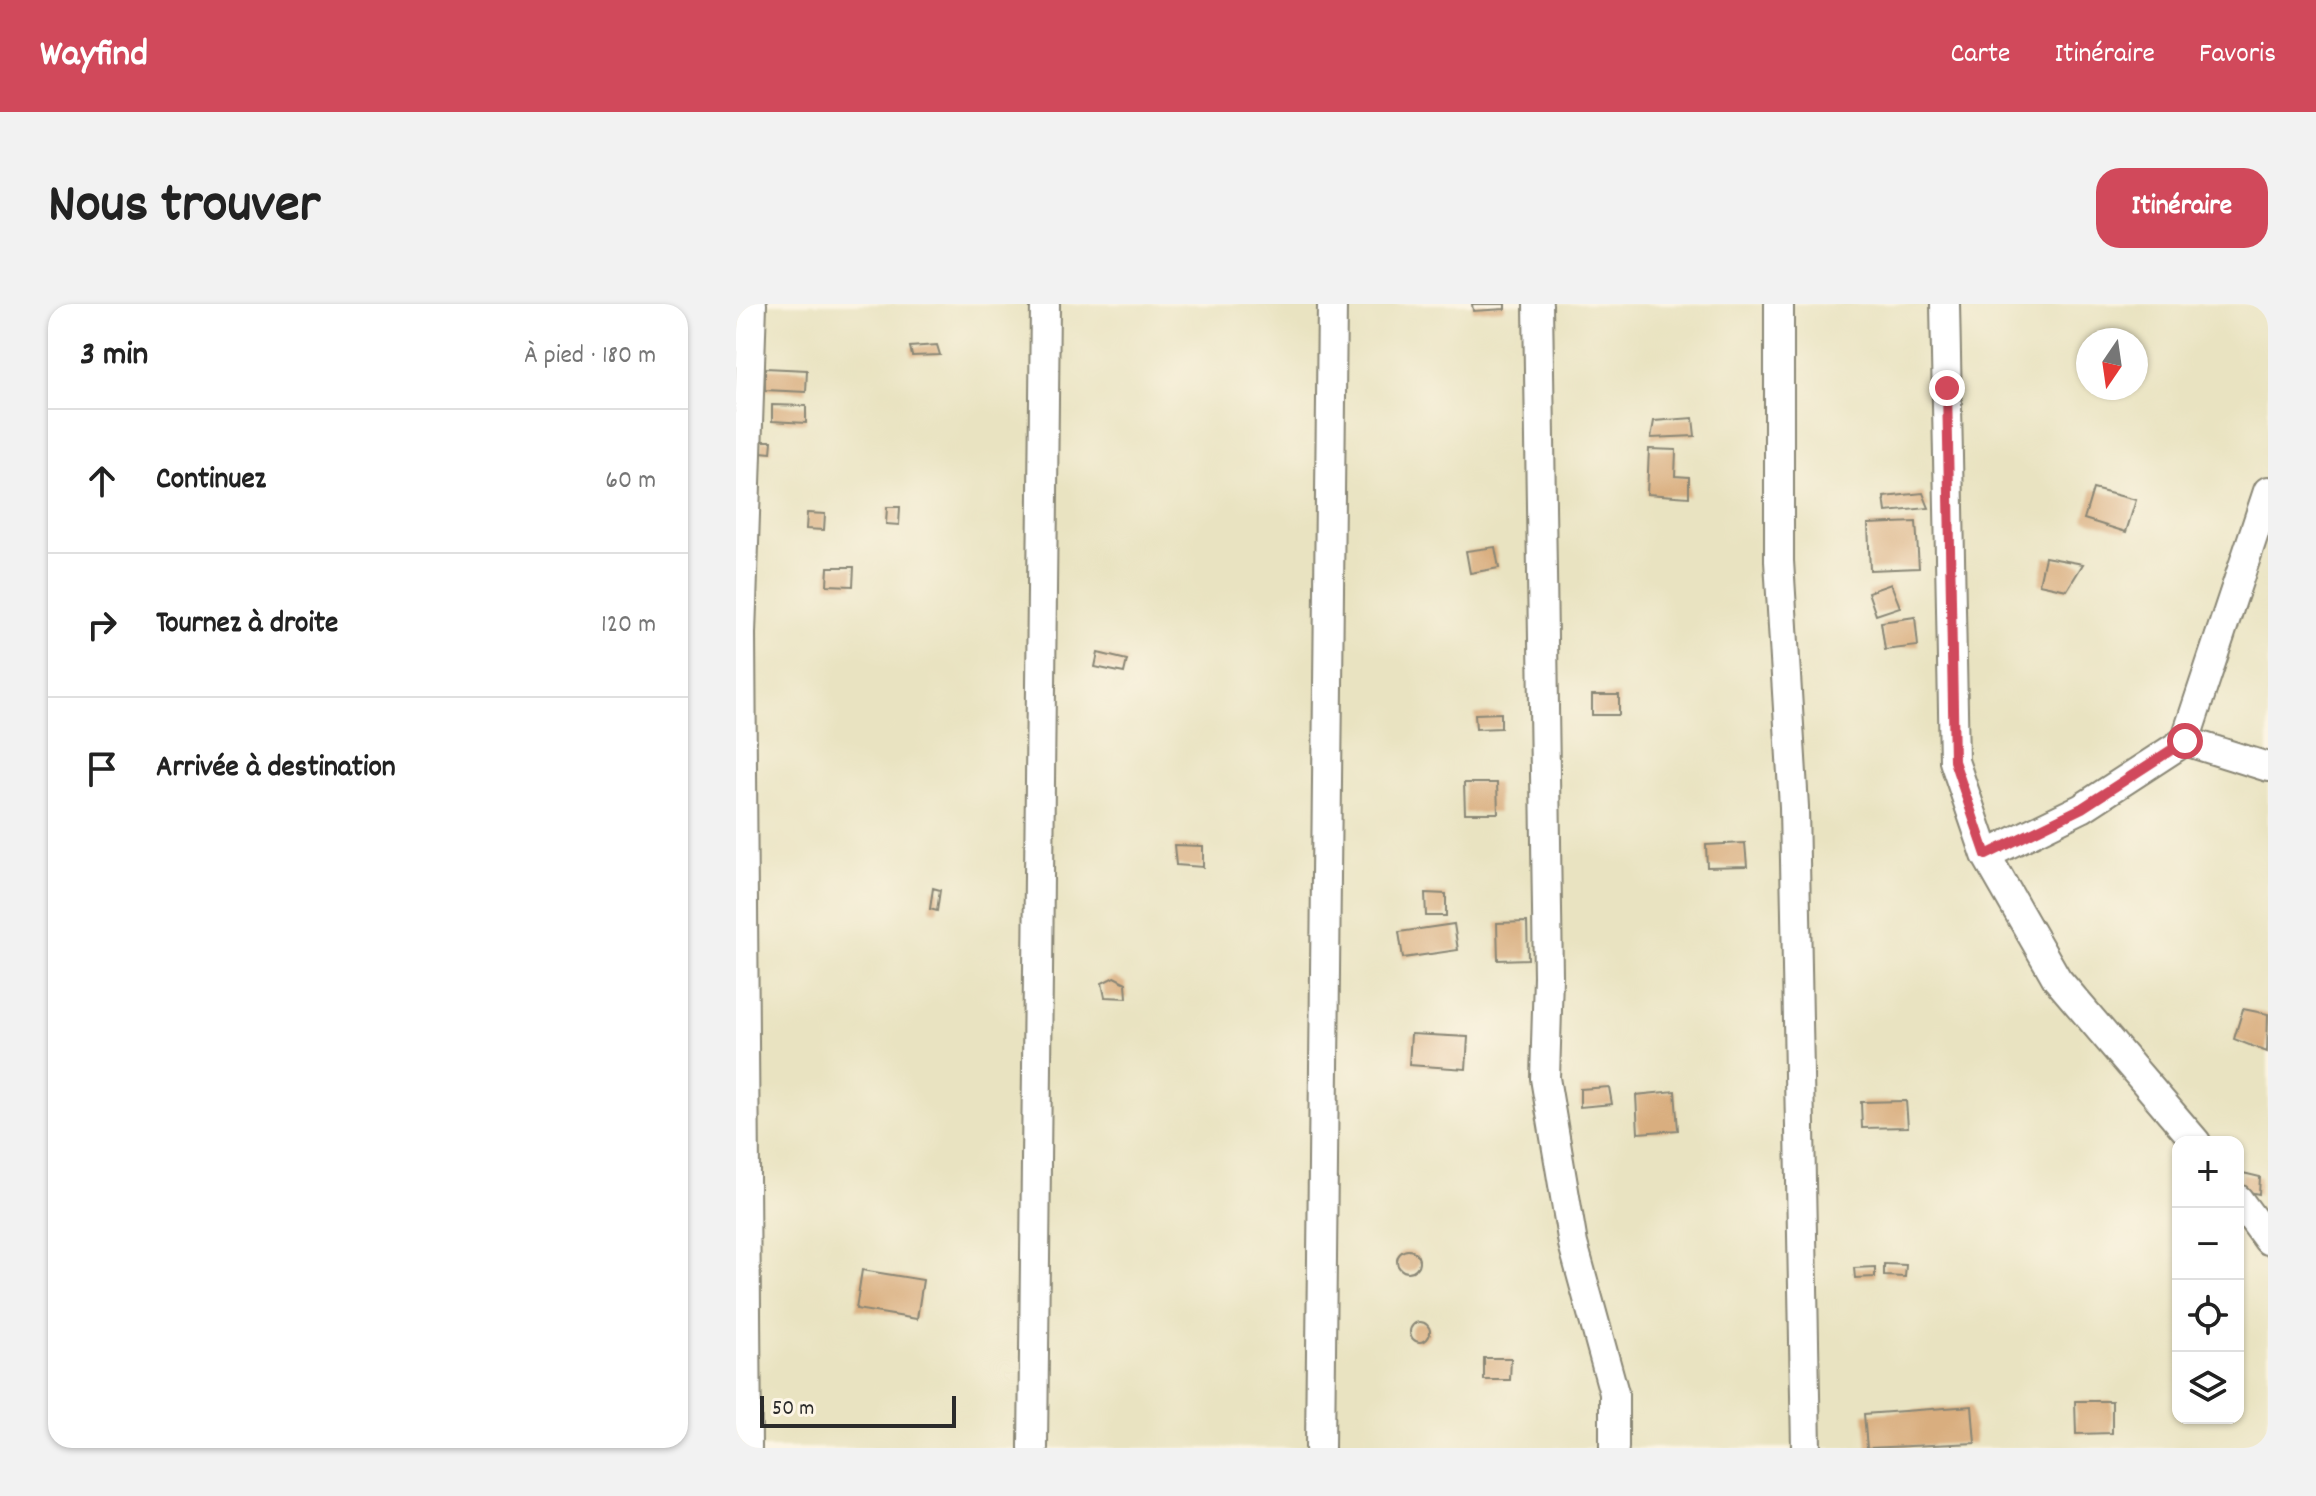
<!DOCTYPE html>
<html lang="fr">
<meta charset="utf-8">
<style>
body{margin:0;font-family:Dekko,sans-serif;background:#f2f2f2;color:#222}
.controls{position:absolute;right:24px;bottom:24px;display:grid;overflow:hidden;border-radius:16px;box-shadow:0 2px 6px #0004}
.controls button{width:72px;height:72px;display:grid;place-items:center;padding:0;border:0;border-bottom:2px solid #e0e0e0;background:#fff;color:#222;font:40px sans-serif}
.compass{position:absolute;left:1340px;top:24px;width:72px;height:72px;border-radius:50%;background:#fff;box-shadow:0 2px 6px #0004;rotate:193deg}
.scale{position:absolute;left:24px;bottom:20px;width:196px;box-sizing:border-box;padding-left:8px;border:4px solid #2b2b2b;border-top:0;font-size:22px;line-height:28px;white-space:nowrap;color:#2b2b2b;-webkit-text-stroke:6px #fcf5e5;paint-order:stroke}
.stop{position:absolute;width:24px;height:24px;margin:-18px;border:6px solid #d1495b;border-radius:50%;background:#fff}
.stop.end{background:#d1495b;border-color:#fff;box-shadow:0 2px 8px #0008}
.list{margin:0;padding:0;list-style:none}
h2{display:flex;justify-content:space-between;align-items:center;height:104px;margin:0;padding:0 32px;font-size:34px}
h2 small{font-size:26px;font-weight:400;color:#767676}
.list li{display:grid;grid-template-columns:52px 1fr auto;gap:24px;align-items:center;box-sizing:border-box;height:144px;padding:0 32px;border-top:2px solid #e0e0e0}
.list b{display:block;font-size:30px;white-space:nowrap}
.list em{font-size:26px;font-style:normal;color:#767676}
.icon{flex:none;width:44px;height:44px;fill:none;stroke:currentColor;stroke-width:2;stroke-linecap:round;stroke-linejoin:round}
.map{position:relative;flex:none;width:1532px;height:1144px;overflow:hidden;border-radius:24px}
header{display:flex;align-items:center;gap:48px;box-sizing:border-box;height:112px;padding:0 40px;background:#d1495b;color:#fff}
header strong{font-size:38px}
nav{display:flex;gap:44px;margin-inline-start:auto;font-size:28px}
.intro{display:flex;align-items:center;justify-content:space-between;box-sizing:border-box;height:192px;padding:0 48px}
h1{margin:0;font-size:56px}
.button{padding:20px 36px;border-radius:24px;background:#d1495b;color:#fff;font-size:28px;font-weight:700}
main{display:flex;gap:48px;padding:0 48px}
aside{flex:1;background:#fff;border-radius:24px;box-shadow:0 2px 6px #0004}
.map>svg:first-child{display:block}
.building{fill:#d9ae7f}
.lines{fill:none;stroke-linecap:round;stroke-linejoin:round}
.minor-casing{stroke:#8a8776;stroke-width:32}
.minor{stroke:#fff;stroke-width:28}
.route{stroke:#d1495b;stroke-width:10}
</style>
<header>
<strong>Wayfind</strong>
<nav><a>Carte</a><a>Itinéraire</a><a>Favoris</a></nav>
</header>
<div class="intro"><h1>Nous trouver</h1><a class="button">Itinéraire</a></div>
<main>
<aside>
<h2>3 min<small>À pied · 180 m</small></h2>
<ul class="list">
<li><svg class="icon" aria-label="ahead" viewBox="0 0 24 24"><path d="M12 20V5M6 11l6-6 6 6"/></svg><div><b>Continuez</b></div><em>60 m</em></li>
<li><svg class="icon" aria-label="right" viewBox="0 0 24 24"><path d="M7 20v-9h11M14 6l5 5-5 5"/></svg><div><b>Tournez à droite</b></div><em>120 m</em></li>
<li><svg class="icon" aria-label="arrive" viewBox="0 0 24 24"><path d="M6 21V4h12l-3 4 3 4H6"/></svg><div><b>Arrivée à destination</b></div></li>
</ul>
</aside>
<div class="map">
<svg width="1532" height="1144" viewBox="0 0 1532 1144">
<rect width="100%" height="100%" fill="#fcf5e5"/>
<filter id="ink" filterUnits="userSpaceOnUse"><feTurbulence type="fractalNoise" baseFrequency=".0125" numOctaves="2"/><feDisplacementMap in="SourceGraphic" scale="16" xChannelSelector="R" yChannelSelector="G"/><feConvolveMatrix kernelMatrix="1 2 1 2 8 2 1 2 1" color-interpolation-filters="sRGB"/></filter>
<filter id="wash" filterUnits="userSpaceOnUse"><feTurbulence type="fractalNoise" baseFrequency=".006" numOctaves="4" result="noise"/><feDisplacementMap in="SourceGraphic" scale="32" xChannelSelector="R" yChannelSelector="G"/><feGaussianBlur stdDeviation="1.8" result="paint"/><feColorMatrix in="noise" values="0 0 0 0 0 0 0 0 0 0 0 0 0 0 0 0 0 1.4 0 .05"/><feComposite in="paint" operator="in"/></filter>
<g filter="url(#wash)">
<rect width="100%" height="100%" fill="#e9e3c1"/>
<g id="blocks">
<path class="building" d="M736,0H769V5L737,7Z
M201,41L204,51L176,52L174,43Z
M29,64L71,66L70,88L29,86Z
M36,101L70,102V119L36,117Z
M957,114L959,132L915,134L918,117Z
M26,137H36L35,149L25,148Z
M913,145L940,146L939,172L953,173V193L911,190Z
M1357,185L1400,196L1390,228L1348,215Z
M1187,189L1193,204L1150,208L1148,193Z
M151,203H164L163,221L150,220Z
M71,209L89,210L88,226L70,225Z
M1180,218L1183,264L1134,266L1132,220Z
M759,243L763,264L734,269L730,247Z
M1309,253L1347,260L1331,286L1303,280Z
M92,263H118L117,282L91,281Z
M1155,280L1164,303L1140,311L1132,288Z
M1179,313L1182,342L1149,346L1145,318Z
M362,349L391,356L388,369L359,363Z
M856,391H883V411H856Z
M765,409V424L740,425L739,410Z
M728,479H761L762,509H729Z
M1009,539L1011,562L971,563L970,541Z
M438,541L467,542V563L440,561Z
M197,584L204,586L201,607L194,605Z
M689,589L710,590V612H690Z
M791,618L792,655L762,656L761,619Z
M718,620L722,646L667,654L663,628Z
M378,673L390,679L391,694L369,693L366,679Z
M1507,705L1532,710L1531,748L1498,735Z
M675,730L732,733L730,765L673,761Z
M873,783L876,800L844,803V785Z
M939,787L942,826L902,829L900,791Z
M1170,797L1172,823L1126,824L1125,798Z
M1507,869L1524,873L1523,890L1503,886Z
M661 957a11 11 0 1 1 22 0a11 11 0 1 1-22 0Z
M1148,960L1170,961L1169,973L1148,972Z
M1139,963V973L1119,974L1118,964Z
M126,966L187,976L181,1015L120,1005Z
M674 1028a10 10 0 1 1 20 0a10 10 0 1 1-20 0Z
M748,1054H775L774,1076H748Z
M1339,1097H1376V1129L1340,1130Z
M1236,1102L1239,1139L1131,1144L1128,1110Z"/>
</g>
</g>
<g filter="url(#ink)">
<use href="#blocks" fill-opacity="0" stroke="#8a8776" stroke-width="2"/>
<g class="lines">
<g class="minor-casing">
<path id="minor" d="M802,0L812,672L809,774L837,940L878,1089V1144
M1043,0V257L1058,503L1070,1144
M1209,0L1218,457L1250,551L1321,675L1460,838
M1449,437L1532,187
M1250,551L1346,504L1449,437L1532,463
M1502,895L1532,936
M11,1144L5,330L16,0
M297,1144L309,0
M584,1144L596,0"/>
</g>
<use href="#minor" class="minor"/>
</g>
</g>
<g class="lines" filter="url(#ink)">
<path class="route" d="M1211,84L1218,457L1250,551L1346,504L1449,437"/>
</g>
</svg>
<div class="controls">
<button>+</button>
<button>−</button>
<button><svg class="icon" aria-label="locate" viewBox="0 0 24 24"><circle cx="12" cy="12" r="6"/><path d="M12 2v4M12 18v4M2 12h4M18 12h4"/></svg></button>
<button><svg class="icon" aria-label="layers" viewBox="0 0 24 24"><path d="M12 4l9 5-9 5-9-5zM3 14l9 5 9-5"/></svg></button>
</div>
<svg class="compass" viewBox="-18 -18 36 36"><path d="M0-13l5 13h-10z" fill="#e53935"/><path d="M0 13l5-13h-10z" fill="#767676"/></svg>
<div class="scale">50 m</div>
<div class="stop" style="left:1449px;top:437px"></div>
<div class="stop end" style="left:1211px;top:84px"></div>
</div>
</main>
